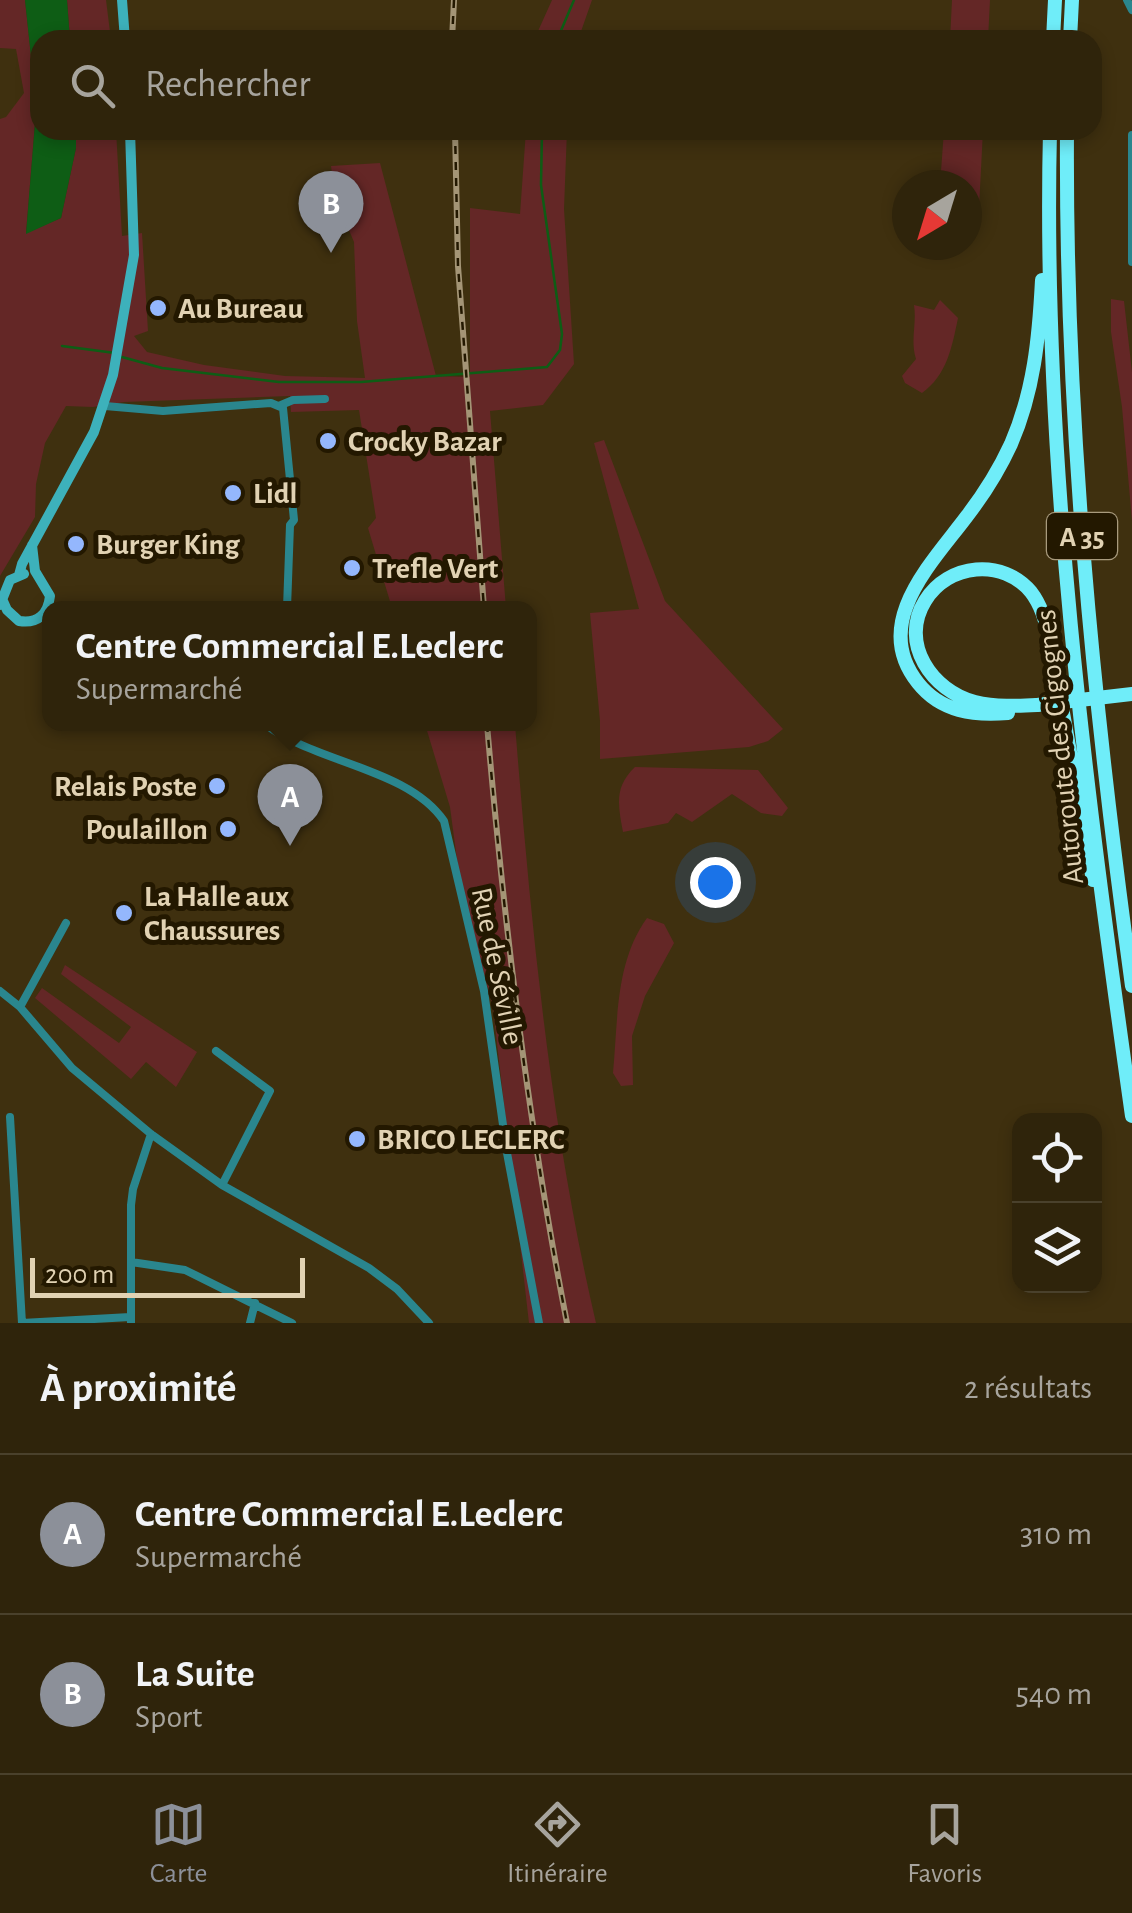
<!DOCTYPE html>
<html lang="fr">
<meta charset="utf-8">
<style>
body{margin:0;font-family:"Alegreya Sans",sans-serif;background:#3b3019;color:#f1f3f6}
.controls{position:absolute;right:30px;bottom:30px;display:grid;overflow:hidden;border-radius:20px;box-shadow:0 5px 15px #0003}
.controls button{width:90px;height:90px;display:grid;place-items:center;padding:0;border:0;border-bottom:2px solid #4a412c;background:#2f240b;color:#f1f3f6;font:50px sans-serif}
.compass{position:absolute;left:892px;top:170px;width:90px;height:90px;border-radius:50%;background:#2f240b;box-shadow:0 5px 15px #0003;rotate:218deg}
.scale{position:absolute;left:30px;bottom:25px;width:275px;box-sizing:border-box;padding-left:10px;border:5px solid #e1d2b3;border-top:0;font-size:28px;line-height:35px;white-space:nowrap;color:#e1d2b3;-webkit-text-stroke:8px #231800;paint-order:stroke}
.you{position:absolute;left:715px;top:882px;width:35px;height:35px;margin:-25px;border:8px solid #fff;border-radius:50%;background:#1a73e8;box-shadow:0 0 0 15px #1a73e833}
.badge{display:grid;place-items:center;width:65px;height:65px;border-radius:50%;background:#8c9099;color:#fff;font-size:32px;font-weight:700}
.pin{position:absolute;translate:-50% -82px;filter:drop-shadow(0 2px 5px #0008)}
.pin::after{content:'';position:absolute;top:52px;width:35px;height:30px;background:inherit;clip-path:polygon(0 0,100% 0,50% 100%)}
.popup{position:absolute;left:42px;top:601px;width:495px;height:130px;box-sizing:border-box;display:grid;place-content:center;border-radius:20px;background:#2f240b;filter:drop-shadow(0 2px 8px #0005);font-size:32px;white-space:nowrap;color:#a7a49d}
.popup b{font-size:38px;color:#f1f3f6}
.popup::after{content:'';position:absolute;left:50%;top:100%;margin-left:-20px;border:20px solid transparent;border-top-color:#2f240b}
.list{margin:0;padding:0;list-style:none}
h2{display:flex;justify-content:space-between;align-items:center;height:130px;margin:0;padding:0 40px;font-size:42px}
h2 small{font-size:32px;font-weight:400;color:#a7a49d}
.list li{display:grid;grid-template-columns:65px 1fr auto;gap:30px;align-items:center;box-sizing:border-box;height:160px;padding:0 40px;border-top:2px solid #4a412c}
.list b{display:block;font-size:38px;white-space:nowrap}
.list p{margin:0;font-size:32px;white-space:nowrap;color:#a7a49d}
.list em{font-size:32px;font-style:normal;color:#a7a49d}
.icon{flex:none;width:55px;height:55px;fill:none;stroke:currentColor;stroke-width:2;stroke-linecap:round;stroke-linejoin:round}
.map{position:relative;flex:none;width:1132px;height:1323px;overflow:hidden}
.search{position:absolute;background:#2f240b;box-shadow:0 5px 15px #0003;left:30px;right:30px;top:30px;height:110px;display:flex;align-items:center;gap:25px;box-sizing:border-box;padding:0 35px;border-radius:30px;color:#a7a49d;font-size:38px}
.sheet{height:450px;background:#2f240b}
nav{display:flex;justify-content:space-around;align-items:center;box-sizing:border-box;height:140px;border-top:2px solid #4a412c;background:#2f240b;font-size:28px;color:#a7a49d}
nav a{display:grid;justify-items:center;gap:5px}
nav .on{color:#8c9099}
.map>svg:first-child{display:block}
.green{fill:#642726}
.water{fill:#0e5d15}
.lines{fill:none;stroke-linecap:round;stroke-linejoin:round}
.stream{stroke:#0e5d15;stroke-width:2.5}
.minor{stroke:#2a868e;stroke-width:8}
.secondary{stroke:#3db1bb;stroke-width:10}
.motorway{stroke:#6fedf9;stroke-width:14}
.rail-casing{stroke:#a49576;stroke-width:6}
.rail{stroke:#231800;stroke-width:2.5;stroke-dasharray:8;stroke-linecap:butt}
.motorway-bridge{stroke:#6fedf9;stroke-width:14}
.poi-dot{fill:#94b7fd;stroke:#231800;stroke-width:4}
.labels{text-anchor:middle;stroke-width:10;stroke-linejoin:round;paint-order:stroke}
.shield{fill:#231800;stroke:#a89a7d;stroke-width:2.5}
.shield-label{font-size:28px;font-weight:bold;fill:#e1d2b3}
.poi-label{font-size:30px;font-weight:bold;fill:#e1d2b3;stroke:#231800;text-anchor:start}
.street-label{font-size:30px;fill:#e1d2b3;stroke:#231800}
</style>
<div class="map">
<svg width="1132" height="1323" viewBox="0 0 1132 1323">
<rect width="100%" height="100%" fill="#3f300f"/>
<path class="green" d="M0,0H25L34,84H40V111H36L26,233L61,218L76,148V130H116L122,236L142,233L148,331L134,336L147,352L204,365L285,376L365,378L357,321L354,242L335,197L331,166L380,163L436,376L470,377V208L520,214L526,130H567L564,209L574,364L543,405L490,411L506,608H392L368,528L376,518L359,410L291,412L290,396L124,402L93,407L66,406L45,443L36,484L35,517L0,576V119L6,117L24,93L16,49L0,48Z
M67,0H106L111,40H70Z
M552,0H592L578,40H534Z
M952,0H990L988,40H950Z
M944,130H983L979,208L967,207V185H940Z
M1111,299L1124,301L1132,372V521L1122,407L1111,332Z
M940,300L958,318C952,347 947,375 922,393L905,383L902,376L916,359C910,340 917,324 914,305L934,310Z
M604,440L665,601L783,729L768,741L749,747L600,759V721L590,613L639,609L594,443Z
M425,724H515C531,925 550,1126 596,1323H529L493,1008L460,882L450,807Z
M635,767L758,770L788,808L782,816L761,813L732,794L692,822L676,813L668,823L623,832C618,805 614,787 635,767Z
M647,918L664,924L674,943L645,996L632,1036L633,1085L621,1086L613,1073C618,1021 615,962 647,918Z
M65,965L197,1052L176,1087L146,1062L131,1079L35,998L42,988L119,1043L131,1027L61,974Z"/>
<path class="water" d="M25,0H67L70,40H40V84L34,85Z
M36,111H40V130H76V148L61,218L26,234Z"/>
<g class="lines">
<path class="stream" d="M557,40L574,0
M62,346L115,353
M122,357L162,368L279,382H361L547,367L560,350L562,334L541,185L542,130"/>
<path class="minor" d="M1127,0L1132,10
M1132,135V262
M281,405L293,400L325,399
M105,406L163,411L271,403L283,408L294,520L290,525L287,608
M265,724C315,763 408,768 444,821L484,991L507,1153L539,1323
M0,991L20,1007L72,1068L151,1134L222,1185L369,1268L397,1289L429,1323
M20,1007L66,923
M216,1051L270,1091L222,1185
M10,1117L22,1323
M131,1262L185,1270L292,1323
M22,1323L130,1317
M131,1323V1205L133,1189L151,1134
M250,1323L255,1303"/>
<path class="secondary" d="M122,0L125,40
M19,575L22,564L94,432L113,375L134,255L130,130
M3,601L7,610L19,621C38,624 48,614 50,596L35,571L32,545
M0,605L10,580L24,574"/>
<path class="motorway" d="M1053,40L1055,0
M1070,40L1072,0
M1050,130C1042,460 1086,790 1132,1116
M1067,130C1065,417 1093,702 1132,986
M1037,705C1017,706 996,707 975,702C932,691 899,643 925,601C948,563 1003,558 1031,592C1041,605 1045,620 1049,635L1093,880
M1008,713C974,716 941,712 918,683C870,623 932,563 967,516C984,494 999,470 1011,444C1034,391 1039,338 1042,280"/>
<g class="rail-casing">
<path id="rail" d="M452,40L454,0
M455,130L458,266L484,608
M487,724C504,925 528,1124 567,1323"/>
</g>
<use href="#rail" class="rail"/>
<path class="motorway-bridge" d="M1037,705L1132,694"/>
</g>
<g class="poi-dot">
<circle cx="158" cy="308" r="10"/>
<circle cx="328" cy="441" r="10"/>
<circle cx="233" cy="493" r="10"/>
<circle cx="76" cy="544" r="10"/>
<circle cx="352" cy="568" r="10"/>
<circle cx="217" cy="786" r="10"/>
<circle cx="228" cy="829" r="10"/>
<circle cx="124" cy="913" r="10"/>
<circle cx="357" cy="1139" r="10"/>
</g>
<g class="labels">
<rect class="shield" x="1047" y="513" width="70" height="46" rx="8"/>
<g class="shield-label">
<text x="1082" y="546">A 35</text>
</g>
<g class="poi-label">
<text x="178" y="318">Au Bureau</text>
<text x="348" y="451">Crocky Bazar</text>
<text x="253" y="503">Lidl</text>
<text x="96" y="554">Burger King</text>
<text x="372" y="578">Trefle Vert</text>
<text x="197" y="796" text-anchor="end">Relais Poste</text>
<text x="208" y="839" text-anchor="end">Poulaillon</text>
<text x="144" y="906">La Halle aux<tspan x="144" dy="34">Chaussures</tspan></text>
<text x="377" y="1149">BRICO LECLERC</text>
</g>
<g class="street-label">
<text transform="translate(1059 747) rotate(-96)" y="10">Autoroute des Cigognes</text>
<text transform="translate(498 966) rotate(78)" y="10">Rue de Séville</text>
</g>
</g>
</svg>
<div class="controls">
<button><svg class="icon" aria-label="locate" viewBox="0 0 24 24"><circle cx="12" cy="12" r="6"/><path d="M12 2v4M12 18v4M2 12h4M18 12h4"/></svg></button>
<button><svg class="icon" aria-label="layers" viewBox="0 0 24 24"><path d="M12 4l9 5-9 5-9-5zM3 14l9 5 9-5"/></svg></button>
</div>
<svg class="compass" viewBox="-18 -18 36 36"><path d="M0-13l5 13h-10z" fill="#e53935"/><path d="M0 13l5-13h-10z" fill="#a7a49d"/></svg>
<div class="scale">200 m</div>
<div class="you"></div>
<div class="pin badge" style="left:290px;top:846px">A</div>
<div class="popup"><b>Centre Commercial E.Leclerc</b>Supermarché</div>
<div class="pin badge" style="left:331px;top:253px">B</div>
<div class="search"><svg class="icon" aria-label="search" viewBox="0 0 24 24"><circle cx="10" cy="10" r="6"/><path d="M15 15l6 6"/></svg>Rechercher</div>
</div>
<section class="sheet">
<h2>À proximité<small>2 résultats</small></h2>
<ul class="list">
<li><span class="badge">A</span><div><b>Centre Commercial E.Leclerc</b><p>Supermarché</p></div><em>310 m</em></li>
<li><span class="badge">B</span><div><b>La Suite</b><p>Sport</p></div><em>540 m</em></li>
</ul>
</section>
<nav>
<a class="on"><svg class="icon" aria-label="map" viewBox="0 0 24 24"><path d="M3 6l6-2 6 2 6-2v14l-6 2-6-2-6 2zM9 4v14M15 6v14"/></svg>Carte</a>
<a><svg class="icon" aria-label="directions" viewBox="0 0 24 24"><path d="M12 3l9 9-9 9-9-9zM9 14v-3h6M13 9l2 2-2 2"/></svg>Itinéraire</a>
<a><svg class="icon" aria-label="saved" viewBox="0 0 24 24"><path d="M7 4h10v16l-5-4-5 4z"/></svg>Favoris</a>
</nav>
